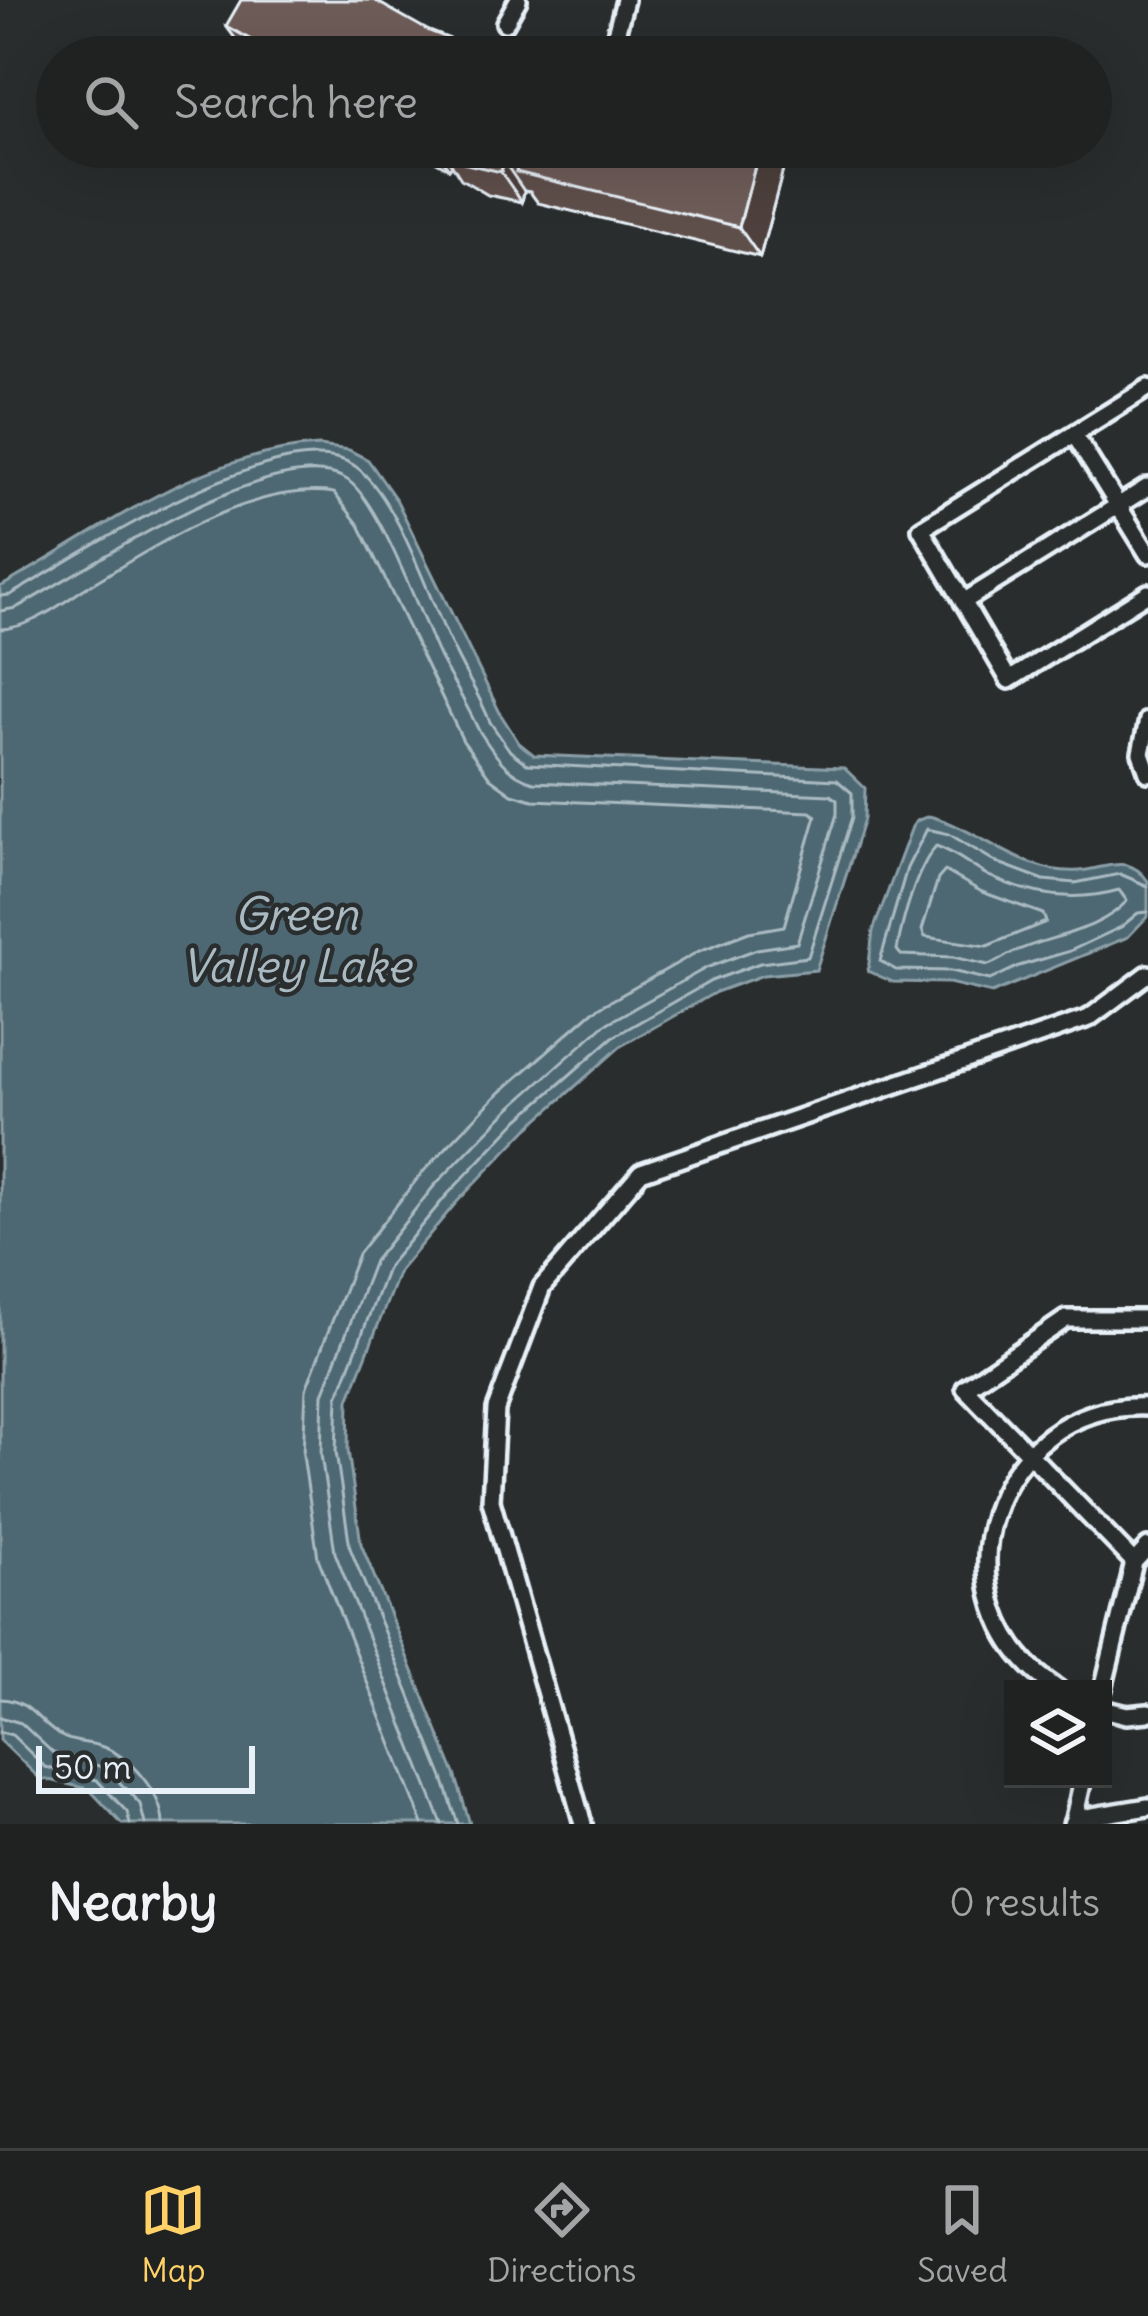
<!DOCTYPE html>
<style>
body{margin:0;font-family:Delius,sans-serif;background:#282a2a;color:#f1f3f6}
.controls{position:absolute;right:36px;bottom:36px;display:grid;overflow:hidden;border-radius:0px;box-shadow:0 12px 48px #0002}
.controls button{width:108px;height:108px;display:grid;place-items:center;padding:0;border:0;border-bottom:3px solid #3d3f40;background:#202222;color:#f1f3f6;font:60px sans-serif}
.scale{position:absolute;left:36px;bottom:30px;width:219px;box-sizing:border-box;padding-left:12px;border:6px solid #e8f1f8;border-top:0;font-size:33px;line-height:42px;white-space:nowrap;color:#e8f1f8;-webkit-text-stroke:9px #2a2d2e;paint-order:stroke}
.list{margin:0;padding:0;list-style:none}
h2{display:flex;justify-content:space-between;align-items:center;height:156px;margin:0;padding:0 48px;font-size:51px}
h2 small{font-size:39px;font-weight:400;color:#a2a4a5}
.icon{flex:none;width:66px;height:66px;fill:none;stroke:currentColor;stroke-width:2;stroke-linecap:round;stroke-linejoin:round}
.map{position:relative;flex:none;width:1148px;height:1824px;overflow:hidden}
.search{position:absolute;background:#202222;box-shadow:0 12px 48px #0002;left:36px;right:36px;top:36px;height:132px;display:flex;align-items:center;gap:30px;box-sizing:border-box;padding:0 42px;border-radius:66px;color:#a2a4a5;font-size:45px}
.sheet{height:324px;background:#202222}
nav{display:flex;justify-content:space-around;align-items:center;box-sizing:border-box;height:168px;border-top:3px solid #3d3f40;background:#202222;font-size:33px;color:#a2a4a5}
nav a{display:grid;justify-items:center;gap:6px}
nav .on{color:#ffd166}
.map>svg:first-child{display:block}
.water{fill:#4d6872;stroke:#8b9fa8;stroke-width:3}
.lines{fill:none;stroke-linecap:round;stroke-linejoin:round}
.shore{stroke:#aabac2;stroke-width:3}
.service-casing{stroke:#e8f1f8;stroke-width:24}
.service{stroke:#2a2d2e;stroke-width:15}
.wall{fill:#5f4f4c;stroke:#e8f1f8;stroke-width:3}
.shaded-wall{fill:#4d403e;stroke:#e8f1f8;stroke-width:3}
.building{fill:#6e5c58;stroke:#e8f1f8;stroke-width:3}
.labels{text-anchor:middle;stroke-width:9;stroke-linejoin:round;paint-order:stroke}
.water-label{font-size:45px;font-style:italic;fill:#aabac2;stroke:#2a2d2e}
</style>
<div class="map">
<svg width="1148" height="1824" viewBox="0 0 1148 1824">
<rect width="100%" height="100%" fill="#2a2d2e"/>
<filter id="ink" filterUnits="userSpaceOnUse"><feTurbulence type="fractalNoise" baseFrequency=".00833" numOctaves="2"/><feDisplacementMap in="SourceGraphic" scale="24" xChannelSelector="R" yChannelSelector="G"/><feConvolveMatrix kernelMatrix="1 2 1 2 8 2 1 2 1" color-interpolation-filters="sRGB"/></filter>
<g filter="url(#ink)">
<path class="water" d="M319,446L349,450L368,460L397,501L501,715L519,743L534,755L844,768L865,788L864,819L816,970L763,975L716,992L621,1046L528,1128L455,1204L399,1271L349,1400L348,1450L361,1544L455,1774L470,1824H122L89,1789L39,1778L0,1740V587C100,531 201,452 319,446Z
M929,816C981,829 1023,876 1080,871C1108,868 1128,853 1148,881V916L1128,937L992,993L949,983L893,982L868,971L873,931L912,827L916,821Z"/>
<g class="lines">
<path class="shore" d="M0,596L10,595C73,560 294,410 360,470C402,508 428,598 453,648C465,674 480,696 490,722L510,751L527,764L837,780L852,793V817L808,957L760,963L711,981L613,1037L519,1119L446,1196L388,1266L338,1397L336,1452L350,1548L443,1778L458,1824
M0,611L16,608C83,572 271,442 344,478C378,495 421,618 439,656C452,681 466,703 478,729C493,752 506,775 534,782L830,795L837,800V814L797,943L757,949L706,968L604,1025L509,1109L434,1186L374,1261L323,1394L321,1454L335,1553L442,1824
M0,629C31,628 59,605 84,589C152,548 252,481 334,493L359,525L463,741L490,778L512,794L533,800L810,812L816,816L784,926L749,932L699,951L593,1011L496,1096L421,1174L358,1254L306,1389L303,1455L318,1558L423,1824
M936,846C955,852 970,866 987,875C1030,896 1073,903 1119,890L1127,901C1098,932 1052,935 1014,952C1005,956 998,962 988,965L953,957L901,955L897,950C903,918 916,870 936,846Z
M945,871L982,892L1043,914L1046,922L987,946L925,937L922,930L938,879Z
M1148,886L1120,874L1075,883L1044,880L996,862L949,834L927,829L907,868L880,961L896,970L951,971L990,980L1019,966L1070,951L1121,927L1138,913L1148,912
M0,1699C33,1700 38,1725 63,1737C74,1743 89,1742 100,1746C130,1755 162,1794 163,1824
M0,1717L21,1723L53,1753L106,1768L140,1804L145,1824
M0,1732L12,1735L45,1767L97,1780L127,1812L130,1824"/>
<g class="service-casing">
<path id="service" d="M505,23L518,0
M610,57L625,0
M1148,388L921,529L1009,680L1148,593
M1074,434L1148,554
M963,602L1148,487
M1148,720L1141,753L1148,773
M1134,1562L965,1388L1066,1319H1148
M1058,1689C926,1604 991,1400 1148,1407
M1103,1689L1134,1562L1148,1547
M1103,1709L1127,1715L1148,1713
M1074,1819L1083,1779
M583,1824L491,1501L496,1409L542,1287L641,1172L1089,1018L1148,974
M1072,1824L1074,1819L1148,1807"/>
</g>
<use href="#service" class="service"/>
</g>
<path class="wall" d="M226,26L429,31L496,57H249Z
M410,147H771L784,166L760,257L538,203L530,192L524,191L522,202L488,195L461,179L452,165L449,169Z"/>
<path class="shaded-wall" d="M434,147H442L440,149L452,165L449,169Z
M760,147H771L784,166L760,257L739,227Z
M503,160L524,191L522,202L501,172Z"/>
<path class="building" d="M241,0H374L429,31L496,57H282L226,26Z
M441,147H760L739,227L516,172L518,165L503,160L501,172L467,164L440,149Z"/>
</g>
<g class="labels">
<g class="water-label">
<text x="296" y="930">Green<tspan x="296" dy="52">Valley Lake</tspan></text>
</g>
</g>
</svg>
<div class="controls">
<button><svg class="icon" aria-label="layers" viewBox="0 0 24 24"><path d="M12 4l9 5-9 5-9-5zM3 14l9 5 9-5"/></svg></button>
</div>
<div class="scale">50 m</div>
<div class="search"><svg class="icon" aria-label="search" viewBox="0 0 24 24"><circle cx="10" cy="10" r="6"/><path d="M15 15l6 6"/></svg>Search here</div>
</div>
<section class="sheet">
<h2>Nearby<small>0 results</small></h2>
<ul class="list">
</ul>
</section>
<nav>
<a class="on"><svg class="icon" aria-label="map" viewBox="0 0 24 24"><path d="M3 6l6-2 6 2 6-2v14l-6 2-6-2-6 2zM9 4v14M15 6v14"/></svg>Map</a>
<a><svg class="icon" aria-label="directions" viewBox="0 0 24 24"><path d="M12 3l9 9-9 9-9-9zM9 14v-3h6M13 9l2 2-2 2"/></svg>Directions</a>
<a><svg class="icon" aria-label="saved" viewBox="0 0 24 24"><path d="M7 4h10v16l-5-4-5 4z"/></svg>Saved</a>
</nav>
